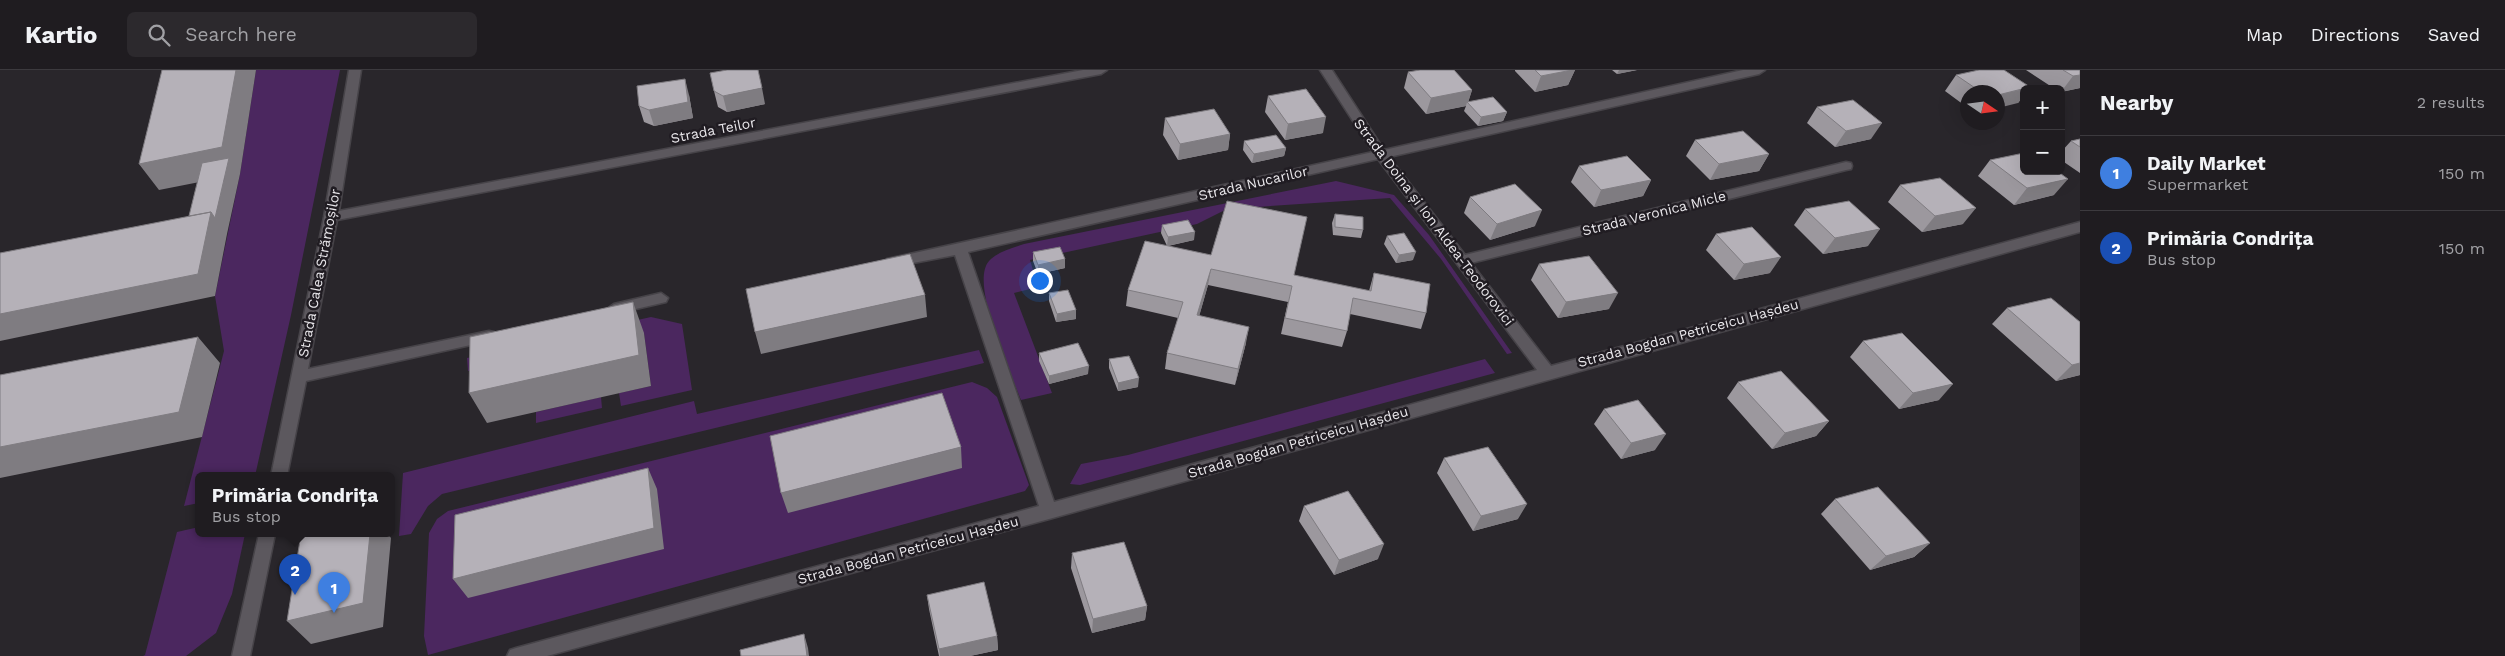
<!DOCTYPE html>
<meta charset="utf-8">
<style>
body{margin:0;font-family:"Work Sans",sans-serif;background:#2c292d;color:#f1f3f6}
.controls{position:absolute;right:15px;top:15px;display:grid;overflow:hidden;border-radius:8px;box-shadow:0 5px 20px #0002}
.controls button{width:45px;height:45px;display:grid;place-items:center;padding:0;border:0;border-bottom:1px solid #3c3a3e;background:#1f1c20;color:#f1f3f6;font:25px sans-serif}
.compass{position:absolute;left:1960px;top:15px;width:45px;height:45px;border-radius:50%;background:#1f1c20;box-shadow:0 5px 20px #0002;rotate:103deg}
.you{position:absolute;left:1039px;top:210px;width:18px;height:18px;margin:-12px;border:4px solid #fff;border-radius:50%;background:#1a73e8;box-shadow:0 0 0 8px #1a73e833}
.badge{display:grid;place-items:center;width:32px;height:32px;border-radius:50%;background:#2563eb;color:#fff;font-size:16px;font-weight:700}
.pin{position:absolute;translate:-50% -41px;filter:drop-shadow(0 1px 2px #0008)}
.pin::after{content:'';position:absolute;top:26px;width:18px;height:15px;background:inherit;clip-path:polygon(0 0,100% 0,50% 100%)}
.popup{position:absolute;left:195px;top:402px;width:200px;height:65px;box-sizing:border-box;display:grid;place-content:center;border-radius:8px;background:#1f1c20;filter:drop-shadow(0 1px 4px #0005);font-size:16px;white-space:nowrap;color:#a1a1a5}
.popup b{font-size:19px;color:#f1f3f6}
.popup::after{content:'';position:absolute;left:50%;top:100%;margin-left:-10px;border:10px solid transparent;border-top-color:#1f1c20}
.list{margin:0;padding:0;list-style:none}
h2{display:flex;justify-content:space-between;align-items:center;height:65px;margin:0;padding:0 20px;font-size:21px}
h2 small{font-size:16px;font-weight:400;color:#a1a1a5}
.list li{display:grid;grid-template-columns:32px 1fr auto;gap:15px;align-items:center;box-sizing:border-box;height:75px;padding:0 20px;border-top:1px solid #3c3a3e}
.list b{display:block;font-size:19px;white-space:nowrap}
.list p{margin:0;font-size:16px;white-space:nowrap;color:#a1a1a5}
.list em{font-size:16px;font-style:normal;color:#a1a1a5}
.icon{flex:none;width:28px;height:28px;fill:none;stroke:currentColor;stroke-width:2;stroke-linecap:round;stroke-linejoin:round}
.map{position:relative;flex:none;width:2080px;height:586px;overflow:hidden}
header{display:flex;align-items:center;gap:30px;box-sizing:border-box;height:70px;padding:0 25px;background:#1f1c20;border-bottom:1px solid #3c3a3e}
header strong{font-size:24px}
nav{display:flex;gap:28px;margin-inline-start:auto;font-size:18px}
.search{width:350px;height:45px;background:#2c292d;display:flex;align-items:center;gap:12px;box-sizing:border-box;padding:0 18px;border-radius:8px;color:#a1a1a5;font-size:19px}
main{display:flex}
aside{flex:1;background:#1f1c20}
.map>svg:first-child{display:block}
.green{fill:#4b275f}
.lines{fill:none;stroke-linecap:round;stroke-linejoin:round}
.minor-casing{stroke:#464348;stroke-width:3}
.minor{fill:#5c585e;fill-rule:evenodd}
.wall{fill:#9c989e}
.shaded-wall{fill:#7f7c81}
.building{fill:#b5b1b8;stroke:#7f7c81}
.labels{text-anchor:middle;stroke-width:5;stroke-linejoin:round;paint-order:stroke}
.street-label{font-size:14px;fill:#e9e7eb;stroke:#201c22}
</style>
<header>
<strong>Kartio</strong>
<div class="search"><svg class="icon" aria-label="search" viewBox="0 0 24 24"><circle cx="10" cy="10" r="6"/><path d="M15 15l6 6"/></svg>Search here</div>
<nav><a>Map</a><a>Directions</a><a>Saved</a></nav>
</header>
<main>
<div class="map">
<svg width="2080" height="586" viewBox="0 0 2080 586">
<rect width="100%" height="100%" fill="#29262b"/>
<path class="green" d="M256,0H340L291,245L255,406H199V433L184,436L224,281L215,226L240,104Z
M1336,111L1394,125L1429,165L1512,283L1507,284L1441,189L1390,128L1227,139L1197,154L1030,190L1038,217L1014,223L1052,323L1021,330C1011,304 969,213 989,191C997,182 1013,178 1024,174Z
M651,247L682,254L692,320L621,336L619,323L651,316L644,263L468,301L467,288Z
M979,280L984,293L442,424L428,436L411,464L399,466L403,403L694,331L697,344Z
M1485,289L1495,303L1080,415L1070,414L1081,394L1128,385Z
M972,312L987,318L997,327L1029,415L1025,421L428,585L424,566L429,463L437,449L448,441Z
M601,327L602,338L536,353V342Z
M199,457V464H245L232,524L216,563L186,586H143L145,585L177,462Z"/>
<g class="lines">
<g class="minor-casing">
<path id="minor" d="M349,0H361L339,141L1083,0H1107L1101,4L337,150L308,299L489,261L494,262L496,266L494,270L489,271L306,311L287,406H271L324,147Z
M1320,0H1332L1384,80L1743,0H1765L1759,4L1389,87L1465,185L1846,92L1851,93L1852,96L1851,99L1846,100L1471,193L1551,296L2080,152V162L1049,449L547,586H507L510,580L516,578L1039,436L955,185L892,197L887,195L885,192L887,189L1373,82ZM1378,89L1537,300L1054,432L968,182Z
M661,223L668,228L666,232L614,244L607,239L614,234Z
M259,464H275L250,586H232Z"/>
</g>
<use href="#minor" class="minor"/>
</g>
<path class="wall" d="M1515,0H1575L1568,15L1535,22L1515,1Z
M1612,0H1637L1617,4Z
M2026,0H2080V18L2061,22V19H2055Z
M1408,2L1472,20L1468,32L1507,42L1503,51L1478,56L1464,41L1466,36L1426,44L1404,18Z
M1956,5L2024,19V25L2018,33L1998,22H1968V38L1945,21Z
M714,21L765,34L727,42L718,37Z
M689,25L693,48L654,56L644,52L639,36Z
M1268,26L1323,63L1285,70L1265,42Z
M1817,37L1871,69L1835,77L1807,53Z
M1165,48L1230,64L1228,80L1178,90L1163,65Z
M2080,69V103L2061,90V82L2071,71Z
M1695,70L1769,84L1759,101L1710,110L1686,86Z
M1244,71L1286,78L1284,86L1252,93L1243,80Z
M1990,90L2054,125L2014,135L1978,106Z
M1579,96L1651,110L1643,126L1594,137L1571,112Z
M1900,115L1963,154L1922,162L1888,132Z
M1470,127L1535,156L1490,170L1464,143Z
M1805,139L1868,176L1823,184L1794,155Z
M1335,144L1363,160L1361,168L1333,165L1332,153Z
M1162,155L1194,170L1168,176L1294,205L1369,221L1374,203L1426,243L1421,259L1350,244L1347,261L1342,277L1281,264L1288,232L1208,215L1199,246L1246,273L1235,315L1165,299L1167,283L1178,248L1126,236L1128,220L1167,176L1161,163Z
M1716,164L1770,203L1734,210L1706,180Z
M1387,166L1413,190L1396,193L1384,174Z
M1033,182L1065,189V198L1038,204L1033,191Z
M1539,194L1609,239L1558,248L1531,210Z
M1049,223L1076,240V249L1056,252L1049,231Z
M2007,238L2080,252V305L2056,311L1992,254Z
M1863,271L1939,330L1899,339L1850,287Z
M1039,283L1088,304L1049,314L1039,291Z
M1109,289L1138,317L1118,321L1109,298Z
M1738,312L1829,351L1816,366L1772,379L1727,328Z
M1604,339L1655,380L1621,389L1594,354Z
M1444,388L1518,449L1473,461L1437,403Z
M1835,429L1930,473L1914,487L1870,500L1821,444Z
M1304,436L1378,489L1334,505L1299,451Z
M1072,483L1147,536L1145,550L1092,563L1071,498Z
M927,525L997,566L998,580L970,586H939L929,539Z"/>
<path class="shaded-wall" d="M236,0H256L240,104L227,164L215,226L0,271V244L211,142L225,107L159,120L139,94Z
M1572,0H1575L1568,15L1535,22L1541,6Z
M1619,0H1637L1617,4Z
M2080,5V18L2061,22L2073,6Z
M685,9L689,25L693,48L654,56L649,40Z
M762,18L765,34L727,42L723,26Z
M2024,19V25L2018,33L1998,38V25Z
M1472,20L1468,33L1467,32L1466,36L1426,44L1431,28Z
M1507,42L1503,51L1478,56L1481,47Z
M1326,47L1323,63L1285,70L1288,54Z
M1882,53L1871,69L1835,77L1846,61Z
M1230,64L1228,80L1178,90L1180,74Z
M1286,78L1284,86L1252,93L1254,84Z
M1769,84L1759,101L1710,110L1719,94Z
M2068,109L2054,125L2014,135L2027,118Z
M1651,110L1643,126L1594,137L1601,120Z
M1976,138L1963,154L1922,162L1935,146Z
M1542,140L1535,156L1490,170L1497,154Z
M1880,159L1868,176L1823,184L1835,168Z
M1195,162L1194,170L1167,176L1168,167Z
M1416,182L1413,190L1396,193L1399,185Z
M1781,187L1770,203L1734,210L1744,194Z
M1065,189V198L1038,204V195Z
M1211,199L1208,215L1195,261L1197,245Z
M1618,223L1609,239L1558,248L1566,232Z
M925,225L927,247L761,284L755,262Z
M633,232L644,263L651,316L487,353L469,323Z
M1076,240V249L1056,252L1057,244Z
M1249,257L1246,273L1235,315L1238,299Z
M198,267L220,293L202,367L0,408V377Z
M2080,293V305L2056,311L2072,295Z
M1089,296L1088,304L1049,314V306Z
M1139,308L1138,317L1118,321V313Z
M1953,314L1939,330L1899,339L1913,323Z
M1829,351L1816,366L1772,379L1785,363Z
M1666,364L1655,380L1621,389L1631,373Z
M961,377L962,398L788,443L781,423Z
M648,398L657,419L664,479L468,528L453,509Z
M1527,434L1518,449L1473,461L1481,446Z
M370,464H388L391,468L383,557L311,574L287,551Z
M1930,473L1914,487L1870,500L1886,486Z
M1384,474L1378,489L1334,505L1339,490Z
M1147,536L1145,550L1092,563L1093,549Z
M804,564L808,578L809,586H807Z
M997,566L998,580L970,586H940L939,579Z"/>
<path class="building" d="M162,0H236L222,77L139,94Z
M727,0H758L762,18L723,26L714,21L710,3Z
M1420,0H1454L1472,20L1431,28L1408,2Z
M1535,0H1572L1541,6Z
M1979,0H2004L2030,17L1998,25V22H1981L1956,5Z
M2063,0H2080V5L2073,6Z
M685,9L688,32L649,40L639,36L637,16Z
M1306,19L1326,47L1288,54L1268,26Z
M1493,27L1507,42L1481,47L1467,32Z
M1853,30L1882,53L1846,61L1817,37Z
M1214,39L1230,64L1180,74L1165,48Z
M1743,61L1769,84L1719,94L1695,70Z
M1276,65L1286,78L1254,84L1244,71Z
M2080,69V77L2071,71Z
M2024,83V101H2057L2068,109L2027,118L1990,90Z
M1627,86L1651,110L1601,120L1579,96Z
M229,88L215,148L211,142L189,146L202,93Z
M1940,108L1976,138L1935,146L1900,115Z
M1515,114L1542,140L1497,154L1470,127Z
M1227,131L1307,147L1294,205L1371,221L1374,203L1430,214L1426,243L1353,228L1347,261L1285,248L1292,216L1211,199L1197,245L1249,257L1238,299L1167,283L1183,232L1128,220L1145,171L1211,185Z
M1849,131L1880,159L1835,168L1805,139Z
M211,142L198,204L0,244V183Z
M1335,144L1363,147V160L1335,157Z
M1188,150L1195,162L1168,167L1162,155Z
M1752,157L1781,187L1744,194L1716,164Z
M1404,163L1416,182L1399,185L1387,166Z
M1060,177L1065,189L1038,195L1033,182Z
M910,184L925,225L755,262L746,219Z
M1589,186L1618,223L1566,232L1539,194Z
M1068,220L1076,240L1057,244L1049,223Z
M2051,228L2080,252V293L2072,295L2007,238Z
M633,232L639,285L469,323L470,267Z
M1902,263L1953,314L1913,323L1863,271Z
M198,267L179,342L0,377V305Z
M1078,273L1089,296L1049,306L1039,283Z
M1129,286L1139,308L1118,313L1109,289Z
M1781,301L1829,351L1785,363L1738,312Z
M942,323L961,377L781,423L770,366Z
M1638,330L1666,364L1631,373L1604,339Z
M1488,377L1527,434L1481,446L1444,388Z
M648,398L654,458L453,509L455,445Z
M1878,417L1930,473L1886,486L1835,429Z
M1348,421L1384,474L1339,490L1304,436Z
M301,464H370L363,533L287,551Z
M1124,472L1147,536L1093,549L1072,483Z
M984,512L997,566L939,579L927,525Z
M804,564L807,586H741L740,580Z"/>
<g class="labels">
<g class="street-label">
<text transform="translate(713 60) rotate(-11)" y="5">Strada Teilor</text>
<text transform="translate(1253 113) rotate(-13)" y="5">Strada Nucarilor</text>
<text transform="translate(1654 143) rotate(-14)" y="5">Strada Veronica Micle</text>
<text transform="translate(1434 152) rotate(53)" y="5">Strada Doina și Ion Aldea-Teodorovici</text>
<text transform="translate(319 203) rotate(-79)" y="5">Strada Calea Strămoșilor</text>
<text transform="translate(1688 263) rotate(-15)" y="5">Strada Bogdan Petriceicu Hașdeu</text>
<text transform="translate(1298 372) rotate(-16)" y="5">Strada Bogdan Petriceicu Hașdeu</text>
<text transform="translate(908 480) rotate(-15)" y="5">Strada Bogdan Petriceicu Hașdeu</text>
</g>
</g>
</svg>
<div class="controls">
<button>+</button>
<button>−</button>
</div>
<svg class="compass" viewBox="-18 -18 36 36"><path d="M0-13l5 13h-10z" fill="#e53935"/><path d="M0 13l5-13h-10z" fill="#a1a1a5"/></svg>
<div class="you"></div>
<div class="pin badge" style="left:334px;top:543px;background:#3f7fe0">1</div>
<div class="pin badge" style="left:295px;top:525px;background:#1a4fb4">2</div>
<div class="popup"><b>Primăria Condrița</b>Bus stop</div>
</div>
<aside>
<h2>Nearby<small>2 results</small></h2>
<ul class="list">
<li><span class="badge" style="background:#3f7fe0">1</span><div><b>Daily Market</b><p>Supermarket</p></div><em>150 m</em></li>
<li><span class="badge" style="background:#1a4fb4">2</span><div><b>Primăria Condrița</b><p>Bus stop</p></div><em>150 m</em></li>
</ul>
</aside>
</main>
